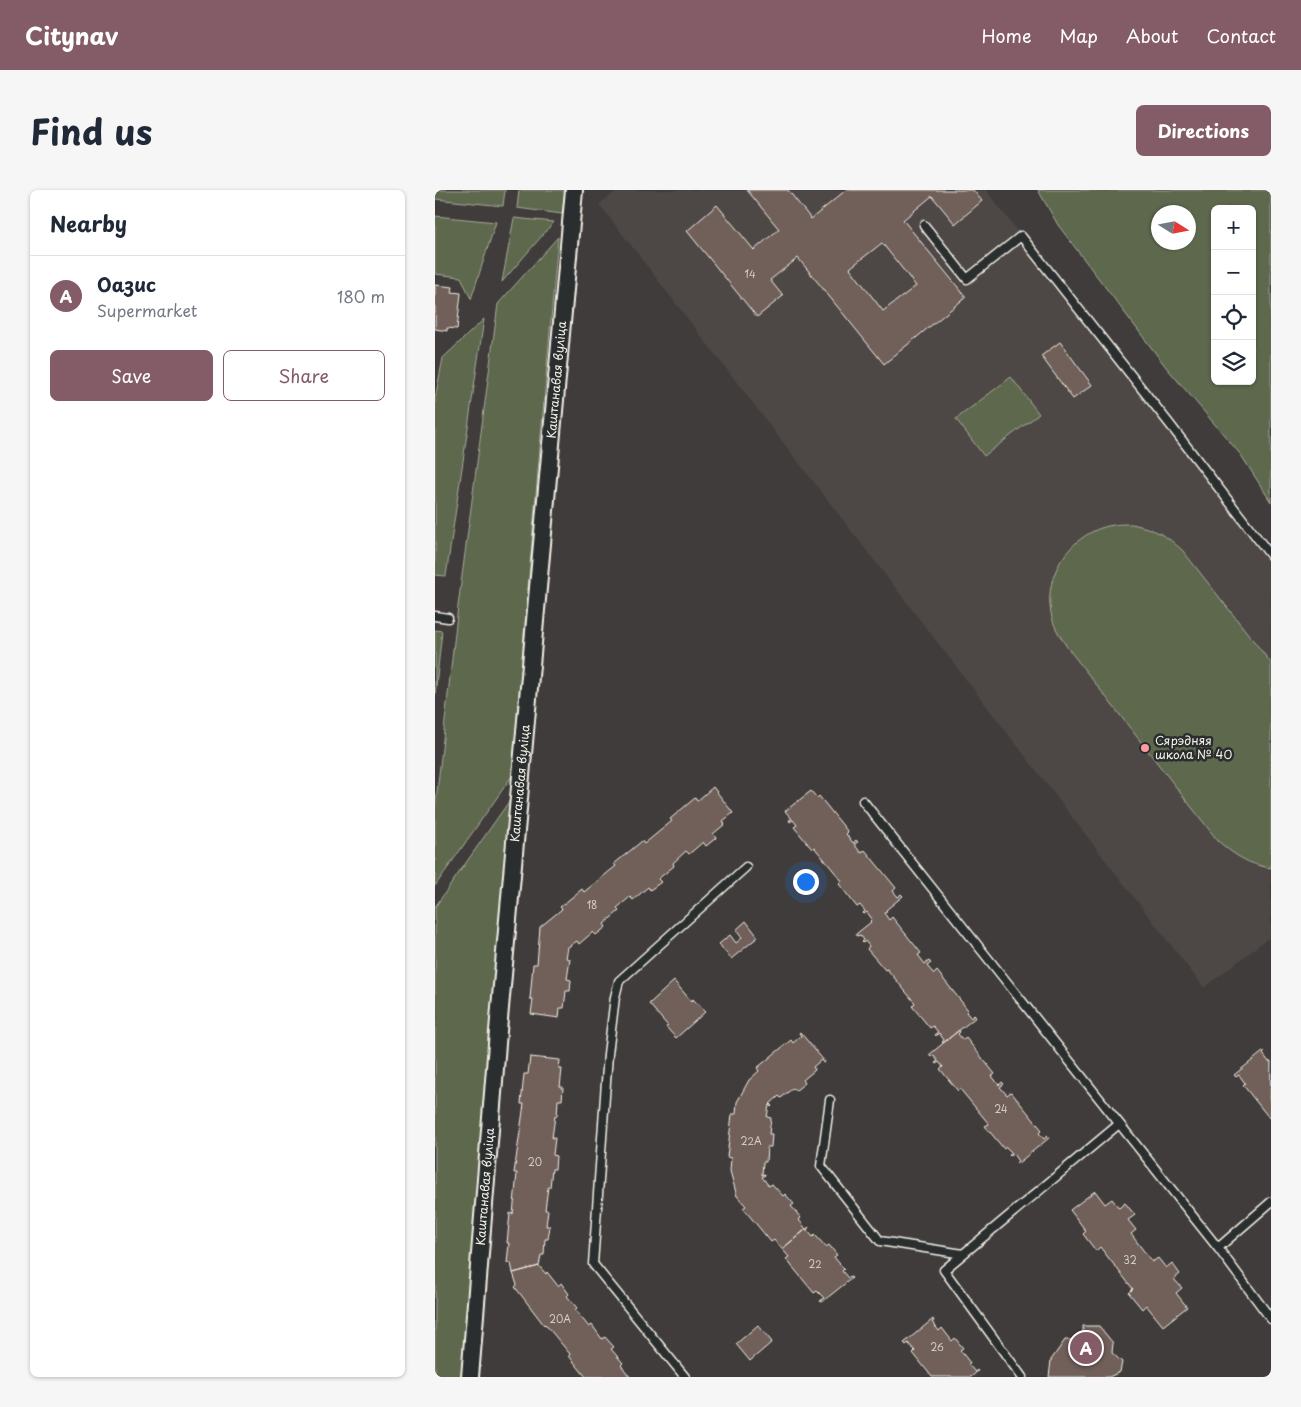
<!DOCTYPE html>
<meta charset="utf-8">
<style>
body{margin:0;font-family:"Playpen Sans",sans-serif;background:#f6f6f7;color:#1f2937}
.controls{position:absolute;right:15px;top:15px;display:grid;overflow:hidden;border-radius:8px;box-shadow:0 1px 4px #0004}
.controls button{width:45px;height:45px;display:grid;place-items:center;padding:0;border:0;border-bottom:1px solid #e0e1e3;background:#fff;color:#1f2937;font:25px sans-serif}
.compass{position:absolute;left:716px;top:15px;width:45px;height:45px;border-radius:50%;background:#fff;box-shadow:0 1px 4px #0004;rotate:101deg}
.you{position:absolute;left:370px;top:691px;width:18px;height:18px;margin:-12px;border:4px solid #fff;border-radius:50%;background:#1a73e8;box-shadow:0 0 0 8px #1a73e833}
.badge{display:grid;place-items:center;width:32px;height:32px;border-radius:50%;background:#845c67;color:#fff;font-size:16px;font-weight:700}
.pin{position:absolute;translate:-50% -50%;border:2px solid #fff;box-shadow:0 1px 5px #0006}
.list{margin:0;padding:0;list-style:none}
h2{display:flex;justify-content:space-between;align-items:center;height:65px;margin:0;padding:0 20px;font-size:21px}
h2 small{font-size:16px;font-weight:400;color:#747a83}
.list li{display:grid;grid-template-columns:32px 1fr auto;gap:15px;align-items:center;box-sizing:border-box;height:80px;padding:0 20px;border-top:1px solid #e0e1e3}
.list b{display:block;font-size:19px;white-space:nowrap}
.list p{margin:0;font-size:16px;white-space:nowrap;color:#747a83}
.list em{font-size:16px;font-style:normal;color:#747a83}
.actions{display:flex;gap:10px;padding:15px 20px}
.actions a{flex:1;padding:11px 0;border:1px solid #845c67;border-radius:8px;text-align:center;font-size:18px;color:#845c67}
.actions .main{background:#845c67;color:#fff}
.icon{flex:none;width:28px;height:28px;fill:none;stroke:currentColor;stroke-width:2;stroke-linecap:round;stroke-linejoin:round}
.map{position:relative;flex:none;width:836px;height:1187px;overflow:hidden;border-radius:8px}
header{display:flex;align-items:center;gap:30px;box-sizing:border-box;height:70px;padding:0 25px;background:#845c67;color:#fff}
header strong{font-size:24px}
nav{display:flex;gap:28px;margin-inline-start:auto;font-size:18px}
.intro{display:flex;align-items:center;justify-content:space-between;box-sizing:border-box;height:120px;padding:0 30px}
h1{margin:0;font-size:35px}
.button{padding:12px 22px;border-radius:8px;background:#845c67;color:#fff;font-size:18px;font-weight:700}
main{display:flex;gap:30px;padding:0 30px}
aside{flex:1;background:#fff;border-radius:8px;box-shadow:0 1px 4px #0004}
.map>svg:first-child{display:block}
.built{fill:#4e4744}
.green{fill:#5d674e;stroke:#a8ac9b;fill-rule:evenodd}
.building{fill:#71605a;stroke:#f4f1e8;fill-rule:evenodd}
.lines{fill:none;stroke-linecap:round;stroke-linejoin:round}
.lane-casing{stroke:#f4f1e8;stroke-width:11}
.street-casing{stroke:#f4f1e8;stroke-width:20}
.lane{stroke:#2a2d2e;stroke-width:8}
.street{stroke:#2a2d2e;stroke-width:16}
.poi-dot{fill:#ff9aa2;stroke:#2a2d2e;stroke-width:2}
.labels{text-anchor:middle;stroke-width:5;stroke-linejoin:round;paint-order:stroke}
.number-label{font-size:10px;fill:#d3cdc4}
.street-label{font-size:12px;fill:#f4f1e8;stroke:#2a2d2e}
.poi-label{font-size:12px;fill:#f4f1e8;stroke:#2a2d2e;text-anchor:start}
</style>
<header>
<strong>Citynav</strong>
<nav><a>Home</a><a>Map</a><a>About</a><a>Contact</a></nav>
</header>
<div class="intro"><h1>Find us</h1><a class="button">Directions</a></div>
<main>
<aside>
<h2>Nearby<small></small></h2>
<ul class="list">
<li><span class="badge">A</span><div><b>Оазис</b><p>Supermarket</p></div><em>180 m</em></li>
</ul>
<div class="actions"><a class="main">Save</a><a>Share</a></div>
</aside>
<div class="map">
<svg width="836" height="1187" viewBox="0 0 836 1187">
<rect width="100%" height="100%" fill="#3f3c3b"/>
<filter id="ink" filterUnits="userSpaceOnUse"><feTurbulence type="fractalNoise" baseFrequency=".02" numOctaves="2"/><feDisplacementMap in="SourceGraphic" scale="10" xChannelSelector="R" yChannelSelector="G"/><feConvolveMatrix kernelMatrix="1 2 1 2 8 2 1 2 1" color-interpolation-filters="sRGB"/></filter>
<g filter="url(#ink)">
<path class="built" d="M183,0H551L836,370V746L769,798L164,14Z"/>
<path class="green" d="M0,0H70L68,16L0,9Z
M84,0H130L127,24L82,18Z
M603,0H836V312L806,265L731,177L623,35ZM780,19H817V191H780ZM724,22H754V52H724Z
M0,26L61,32L36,109L26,87L0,84Z
M79,28L119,32L67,92Z
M123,47L77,586L0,696V620L23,416L63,114Z
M49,129L11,386L0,385V209L8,168Z
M576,187L604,224L549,266L521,229Z
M697,334C720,339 731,345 748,361L836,473V678C814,675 799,665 783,651L632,457C625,446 618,436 616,423C608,383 638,341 678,335C684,334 691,334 697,334Z
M0,440L7,441L0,505Z
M75,610L36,1105L37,1187H0V717Z"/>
<path class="building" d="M312,0H353L376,29L411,0H538L547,11L520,34L497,6L468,30L531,107L449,174L363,68L335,90L348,106L322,127L252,41L282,15L319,60L344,39ZM447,53L481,96L448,121L415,78Z
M0,95L18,97L17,102L26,103L22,139L12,138V141L0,139Z
M625,152L657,195L638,209L606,166Z
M278,597L298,623L288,631L290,634L278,644L281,648L271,656L268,652L254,664L251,661L238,673L239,676L223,689L226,692L215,700L213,697L198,710L195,707L182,718L184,721L169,734L171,737L161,745L158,742L144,754L142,751L133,757L131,768L135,769L132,789L136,790L135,801H131L129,818H125L124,828L96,824L98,809H95L98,774H102L105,737L127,719L125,717L147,699L149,702L181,676L179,674L207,651L209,654L237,631L235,629L260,608L262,611Z
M376,601L382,608L384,606L413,642L411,644L418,653L421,650L423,652L419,654L426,663L430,660L461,698L458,701L463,707L466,704L468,706L451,720L452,721L449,723L454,730L457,727L486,763L483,765L490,774L494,771L496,773L492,776L499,784L502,781L533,820L531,822L536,828L539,825L541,827L508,853L507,852L509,850L504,843L501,846L500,844L503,842L498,836L495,838L477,816L480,813L452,779L450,780L432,759L434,756L430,751L428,753L427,752L429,750L425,745L422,746L421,744L436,732L435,731L437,729L432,722L429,724L428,723L430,721L425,715L422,717L404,694L407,691L379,657L377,659L359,637L362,635L358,630L355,632L354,630L357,629L350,621Z
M311,731L323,747L296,769L284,754L295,745L301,753L307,748L301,740Z
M239,791L256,811L258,809L270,822L241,848L231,837L233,836L214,814Z
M524,840L525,842L523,844L528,850L531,848L560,884L557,886L564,895L567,892L569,894L565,897L572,905L576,902L607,940L604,943L609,949L613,946L614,948L582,974L581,973L583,971L578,964L575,966L574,965L577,963L571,957L569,959L550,936L554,934L525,899L523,901L505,879L508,877L504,872L501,874L500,873L503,871L498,865L496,867L494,865Z
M365,842L390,872L388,873L386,870L378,877L380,880L368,890L370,893L360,901L358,898L346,908L344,906L335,914L337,916L336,917L334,915L332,927L336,928L334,944H337L336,957H332L331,972H328L327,985L330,984V985L327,987L334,996L337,994L348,1006L350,1004L359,1014L356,1016L366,1028L364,1030L371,1039L347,1059L339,1050L336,1052L308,1018L311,1016L302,1006L295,981L296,968L292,967L297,924H301L302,912L314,890L324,881L322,878L356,850L358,853L366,846L364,843Z
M829,861L830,862L828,864L834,872L836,871L835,929L808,895L810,893L804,885L801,887L799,885Z
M95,867L125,870L124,879H127L125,897H128L127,910H123L122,926H120L117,948H120L118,965L121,966L120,979H117L115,997H113L110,1020H113L111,1036H115L113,1049H110L109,1065H106L104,1076L78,1083L76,1073H72L74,1053H72L75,1023L78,1024L82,983H79L89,914H86L89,884H93Z
M660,1001L670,1014L677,1009L684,1018L690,1013L700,1025L693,1030L701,1040L696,1044L717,1072L723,1068L731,1078L737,1073L745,1084L739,1089L747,1098L741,1103L752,1117L728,1136L711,1115L707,1119L694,1103L698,1099L665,1057L661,1061L648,1044L651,1041L635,1020Z
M374,1037L372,1040L378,1047L380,1045L391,1057L394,1055L402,1065L399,1067L409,1079L407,1081L413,1088L416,1087L417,1088L387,1112L385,1111L389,1108L382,1101L379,1103L351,1069L354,1067L347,1059Z
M104,1076L111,1084L112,1082L123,1096L126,1093L134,1104L132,1106L142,1118L140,1120L154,1137L157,1135L167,1149L170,1147L179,1157L176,1159L188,1173L186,1175L195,1187H151L134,1166L135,1164L110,1134L109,1135L80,1097L82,1095L78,1083Z
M498,1129L499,1131L497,1132L504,1141L507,1138L517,1151L520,1148L528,1158L525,1160L535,1173L533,1174L540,1182L542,1180L543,1181L536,1187H497L478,1163L480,1161L473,1153L471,1155L469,1153Z
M323,1135L337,1152L315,1171L301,1154Z
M648,1136H664L678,1153L677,1163L687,1172L685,1182L674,1187H614L616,1170L630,1150H648Z"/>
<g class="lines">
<g class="lane-casing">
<path id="lane" d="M489,35L532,89L586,46L733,232L836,366
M0,426L13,428
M428,611L783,1058L836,1129
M395,910L386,976L445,1051L528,1064
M783,1058L836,1012
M250,1187L158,1074L173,864L180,807L184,791L311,677
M587,1187L509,1080L684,934"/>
</g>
<g class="street-casing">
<g id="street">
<path id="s1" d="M35,1187L64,829L139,0"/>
</g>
</g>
<use href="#lane" class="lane"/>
<use href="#street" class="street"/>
</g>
</g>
<circle class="poi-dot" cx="710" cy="558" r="5"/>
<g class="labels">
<g class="number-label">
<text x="315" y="88">14</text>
<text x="157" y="719">18</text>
<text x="566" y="923">24</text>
<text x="316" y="955">22А</text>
<text x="100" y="976">20</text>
<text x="695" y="1074">32</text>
<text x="380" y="1078">22</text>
<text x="125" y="1133">20А</text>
<text x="502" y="1161">26</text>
</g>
<g class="street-label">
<text dy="4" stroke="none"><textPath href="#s1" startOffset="1001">Каштанавая вуліца</textPath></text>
<text dy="4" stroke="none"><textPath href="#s1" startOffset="596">Каштанавая вуліца</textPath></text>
<text dy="4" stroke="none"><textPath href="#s1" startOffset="191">Каштанавая вуліца</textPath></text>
</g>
<g class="poi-label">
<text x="720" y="555">Сярэдняя<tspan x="720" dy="14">школа № 40</tspan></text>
</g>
</g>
</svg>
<div class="controls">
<button>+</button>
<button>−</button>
<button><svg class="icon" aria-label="locate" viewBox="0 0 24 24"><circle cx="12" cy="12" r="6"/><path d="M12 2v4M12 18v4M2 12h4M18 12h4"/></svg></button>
<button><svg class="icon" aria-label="layers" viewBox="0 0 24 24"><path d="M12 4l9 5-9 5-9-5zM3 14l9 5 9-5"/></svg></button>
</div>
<svg class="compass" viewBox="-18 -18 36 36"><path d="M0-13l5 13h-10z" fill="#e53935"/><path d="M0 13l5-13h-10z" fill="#747a83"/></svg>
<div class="you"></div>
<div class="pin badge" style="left:651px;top:1158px">A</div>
</div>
</main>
